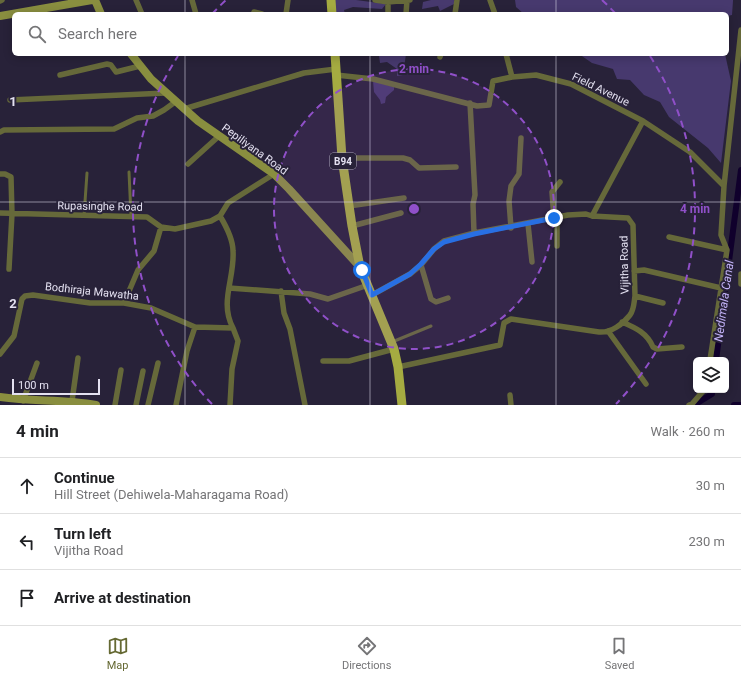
<!DOCTYPE html>
<meta charset="utf-8">
<style>
body{margin:0;font-family:Roboto,sans-serif;background:#f6f6f6;color:#202124}
.controls{position:absolute;right:12px;bottom:12px;display:grid;overflow:hidden;border-radius:6px;box-shadow:0 2px 10px #0003}
.controls button{width:36px;height:36px;display:grid;place-items:center;padding:0;border:0;border-bottom:1px solid #e0e0e0;background:#fff;color:#202124;font:20px sans-serif}
.scale{position:absolute;left:12px;bottom:10px;width:88px;box-sizing:border-box;padding-left:4px;border:2px solid #e4e1f1;border-top:0;font-size:11px;line-height:14px;white-space:nowrap;color:#e4e1f1;-webkit-text-stroke:3px #282239;paint-order:stroke}
.stop{position:absolute;width:12px;height:12px;margin:-9px;border:3px solid #1a73e8;border-radius:50%;background:#fff}
.stop.end{background:#1a73e8;border-color:#fff;box-shadow:0 1px 4px #0008}
.list{margin:0;padding:0;list-style:none}
h2{display:flex;justify-content:space-between;align-items:center;height:52px;margin:0;padding:0 16px;font-size:17px}
h2 small{font-size:13px;font-weight:400;color:#757577}
.list li{display:grid;grid-template-columns:26px 1fr auto;gap:12px;align-items:center;box-sizing:border-box;height:56px;padding:0 16px;border-top:1px solid #e0e0e0}
.list b{display:block;font-size:15px;white-space:nowrap}
.list p{margin:0;font-size:13px;white-space:nowrap;color:#757577}
.list em{font-size:13px;font-style:normal;color:#757577}
.icon{flex:none;width:22px;height:22px;fill:none;stroke:currentColor;stroke-width:2;stroke-linecap:round;stroke-linejoin:round}
.map{position:relative;flex:none;width:741px;height:405px;overflow:hidden}
.search{position:absolute;background:#fff;box-shadow:0 2px 10px #0003;left:12px;right:12px;top:12px;height:44px;display:flex;align-items:center;gap:10px;box-sizing:border-box;padding:0 14px;border-radius:6px;color:#757577;font-size:15px}
.sheet{height:220px;background:#fff}
nav{display:flex;justify-content:space-around;align-items:center;box-sizing:border-box;height:56px;border-top:1px solid #e0e0e0;background:#fff;font-size:11px;color:#757577}
nav a{display:grid;justify-items:center;gap:2px}
nav .on{color:#656933}
.map>svg:first-child{display:block}
.green{fill:#47396e}
.lines{fill:none;stroke-linecap:round;stroke-linejoin:round}
.canal{stroke:#10002c;stroke-width:6}
.lane{stroke:#66693a;stroke-width:3}
.street{stroke:#66693a;stroke-width:5.5}
.secondary{stroke:#898e3f;stroke-width:8}
.primary{stroke:#a5ab41;stroke-width:9}
.route{stroke:#1a73e8;stroke-width:5}
.grid{fill:none;stroke:#e4e1f1;stroke-width:1;stroke-opacity:0.55}
.ring{fill:none;stroke:#9050c9;stroke-width:2;stroke-dasharray:7 5}
.labels{text-anchor:middle;stroke-width:4;stroke-linejoin:round;paint-order:stroke}
.shield{fill:#282239;stroke:#aca8ba;stroke-width:1}
.shield-label{font-size:10px;font-weight:bold;fill:#e4e1f1}
.street-label{font-size:11px;fill:#e4e1f1;stroke:#282239}
.water-label{font-size:12px;font-style:italic;fill:#c2b2f7;stroke:#282239}
.grid-label{font-size:13px;text-anchor:middle;font-weight:bold;fill:#e4e1f1;stroke:#282239;stroke-width:4;stroke-linejoin:round;paint-order:stroke}
.centre{fill:#9050c9;stroke:#282239;stroke-width:2}
.ring-label{font-size:12px;text-anchor:middle;font-weight:bold;fill:#9050c9;stroke:#282239;stroke-width:4;stroke-linejoin:round;paint-order:stroke}
</style>
<div class="map">
<svg width="741" height="405" viewBox="0 0 741 405">
<rect width="100%" height="100%" fill="#282239"/>
<path class="green" d="M334,0H356L386,4L382,9L353,7L344,10L345,14H335Z
M431,0H454V4L440,11L438,6L422,9L423,2Z
M515,0H733V1L732,15L727,16V14H524L516,7Z
M374,54H406L403,75L397,76V69L387,62L380,63L379,56Z
M579,54H725L731,81L721,163L708,148L669,117L660,102L644,95L630,80L617,79L613,69L592,63Z
M373,81L394,87V90L386,97L385,103L381,104L380,100L374,92Z"/>
<g class="lines">
<path class="canal" d="M716,360L741,170
M694,405L712,394V390
M734,405H741"/>
<path class="lane" d="M129,172L131,216
M84,216L87,173
M392,342L431,326"/>
<path class="street" d="M136,0L142,14
M192,0L196,14
M375,0L388,2L410,0
M490,0L495,14
M0,1L2,0
M254,12L262,14
M286,14L288,0
M388,14V2
M406,14L407,0
M455,14L457,0
M506,54L512,77
M440,57L441,54
M60,75L107,64L111,65L116,72L140,66
M336,75L373,79L477,106L489,105L493,81L512,77L536,75L571,84L643,121L690,152L724,186L741,30
M10,100L166,93
M470,103L475,195L473,204L474,233
M184,109L304,73L336,69
M0,132L4,130L114,129L137,118L153,116L164,110L175,102
M342,158H403L410,160L419,168L456,167
M188,164L219,136
M0,174H5L11,177L12,214L9,269
M349,206L404,198
M0,213L147,217L161,227L175,229L211,221L220,216L228,203L274,174
M220,216C226,226 233,239 233,251C235,278 219,302 233,328
M592,216L643,121
M554,218L552,192L560,182
M528,224L532,262
M352,226L401,213
M511,228L509,201L511,186L519,174L521,138
M669,237L727,250
M557,246V218
M421,265L431,299L436,302L448,298
M634,271L644,270L721,288
M741,274V284
M229,288L310,294L328,299L368,285
M281,291L284,313L290,329L305,405
M372,295L410,274L421,265L434,249L444,241L474,233L568,215L586,214L592,216L628,218L633,225L635,296C634,302 634,310 630,315C623,324 611,333 599,332L511,319L504,323L500,345L398,367
M635,296L663,303
M124,303L138,270L154,251L161,227
M622,322C636,328 647,333 653,347L657,349L682,347
M608,331L646,384
M0,354L14,336L22,299L25,296L33,295L90,303H124L151,308L195,327L233,328L238,341L232,369L230,405
M710,360L727,250L721,235L724,186
M323,361H349L394,349
M510,395L511,405
M23,401L37,363
M72,401L78,358
M115,405L121,370
M136,405L143,371
M148,405L158,363
M176,405L187,351L195,327
M689,405L692,404L704,390"/>
<path class="secondary" d="M95,0L101,14
M0,16L92,0
M131,54L151,79L198,121L274,174L289,189L360,267
M0,397C32,402 64,399 96,405"/>
<path class="primary" d="M331,0L332,14
M335,54L342,158L352,226L360,267L394,349L398,367L402,405"/>
</g>
<g class="lines">
<path class="route" d="M362,270L372,295L410,274L421,264L434,249L444,242L474,234L554,218"/>
</g>
<path class="grid" d="M185,0V14M370,0V14M556,0V14M185,54V405M370,54V405M556,54V405M0,202H741"/>
<circle cx="414" cy="209" r="140" fill="#9050c9" fill-opacity=".12"/>
<g class="ring">
<circle cx="414" cy="209" r="140"/>
<path d="M212 404A281 281 0 0 1 178 56M212 14A281 281 0 0 1 226 0M602 0A281 281 0 0 1 616 14M650 56A281 281 0 0 1 616 404"/>
</g>
<g class="labels">
<rect class="shield" x="330" y="153" width="26" height="16" rx="3"/>
<g class="shield-label">
<text x="343" y="165">B94</text>
</g>
<g class="street-label">
<text transform="translate(601 89) rotate(26)" y="4">Field Avenue</text>
<text transform="translate(255 149) rotate(36)" y="4">Pepiliyana Road</text>
<text transform="translate(100 206) rotate(1)" y="4">Rupasinghe Road</text>
<text transform="translate(624 265) rotate(-91)" y="4">Vijitha Road</text>
<text transform="translate(92 291) rotate(6)" y="4">Bodhiraja Mawatha</text>
</g>
<g class="water-label">
<text transform="translate(724 301) rotate(-82)" y="4">Nedimala Canal</text>
</g>
</g>
<g class="grid-label">
<text x="13" y="106">1</text>
<text x="13" y="308">2</text>
</g>
<circle cx="414" cy="209" r="6" class="centre"/>
<g class="ring-label">
<text x="414" y="73">2 min</text>
<text x="695" y="213">4 min</text>
</g>
</svg>
<div class="controls">
<button><svg class="icon" aria-label="layers" viewBox="0 0 24 24"><path d="M12 4l9 5-9 5-9-5zM3 14l9 5 9-5"/></svg></button>
</div>
<div class="scale">100 m</div>
<div class="stop" style="left:362px;top:270px"></div>
<div class="stop end" style="left:554px;top:218px"></div>
<div class="search"><svg class="icon" aria-label="search" viewBox="0 0 24 24"><circle cx="10" cy="10" r="6"/><path d="M15 15l6 6"/></svg>Search here</div>
</div>
<section class="sheet">
<h2>4 min<small>Walk · 260 m</small></h2>
<ul class="list">
<li><svg class="icon" aria-label="ahead" viewBox="0 0 24 24"><path d="M12 20V5M6 11l6-6 6 6"/></svg><div><b>Continue</b><p>Hill Street (Dehiwela-Maharagama Road)</p></div><em>30 m</em></li>
<li><svg class="icon" aria-label="left" viewBox="0 0 24 24"><path d="M17 20v-9H6M10 6l-5 5 5 5"/></svg><div><b>Turn left</b><p>Vijitha Road</p></div><em>230 m</em></li>
<li><svg class="icon" aria-label="arrive" viewBox="0 0 24 24"><path d="M6 21V4h12l-3 4 3 4H6"/></svg><div><b>Arrive at destination</b></div></li>
</ul>
</section>
<nav>
<a class="on"><svg class="icon" aria-label="map" viewBox="0 0 24 24"><path d="M3 6l6-2 6 2 6-2v14l-6 2-6-2-6 2zM9 4v14M15 6v14"/></svg>Map</a>
<a><svg class="icon" aria-label="directions" viewBox="0 0 24 24"><path d="M12 3l9 9-9 9-9-9zM9 14v-3h6M13 9l2 2-2 2"/></svg>Directions</a>
<a><svg class="icon" aria-label="saved" viewBox="0 0 24 24"><path d="M7 4h10v16l-5-4-5 4z"/></svg>Saved</a>
</nav>
